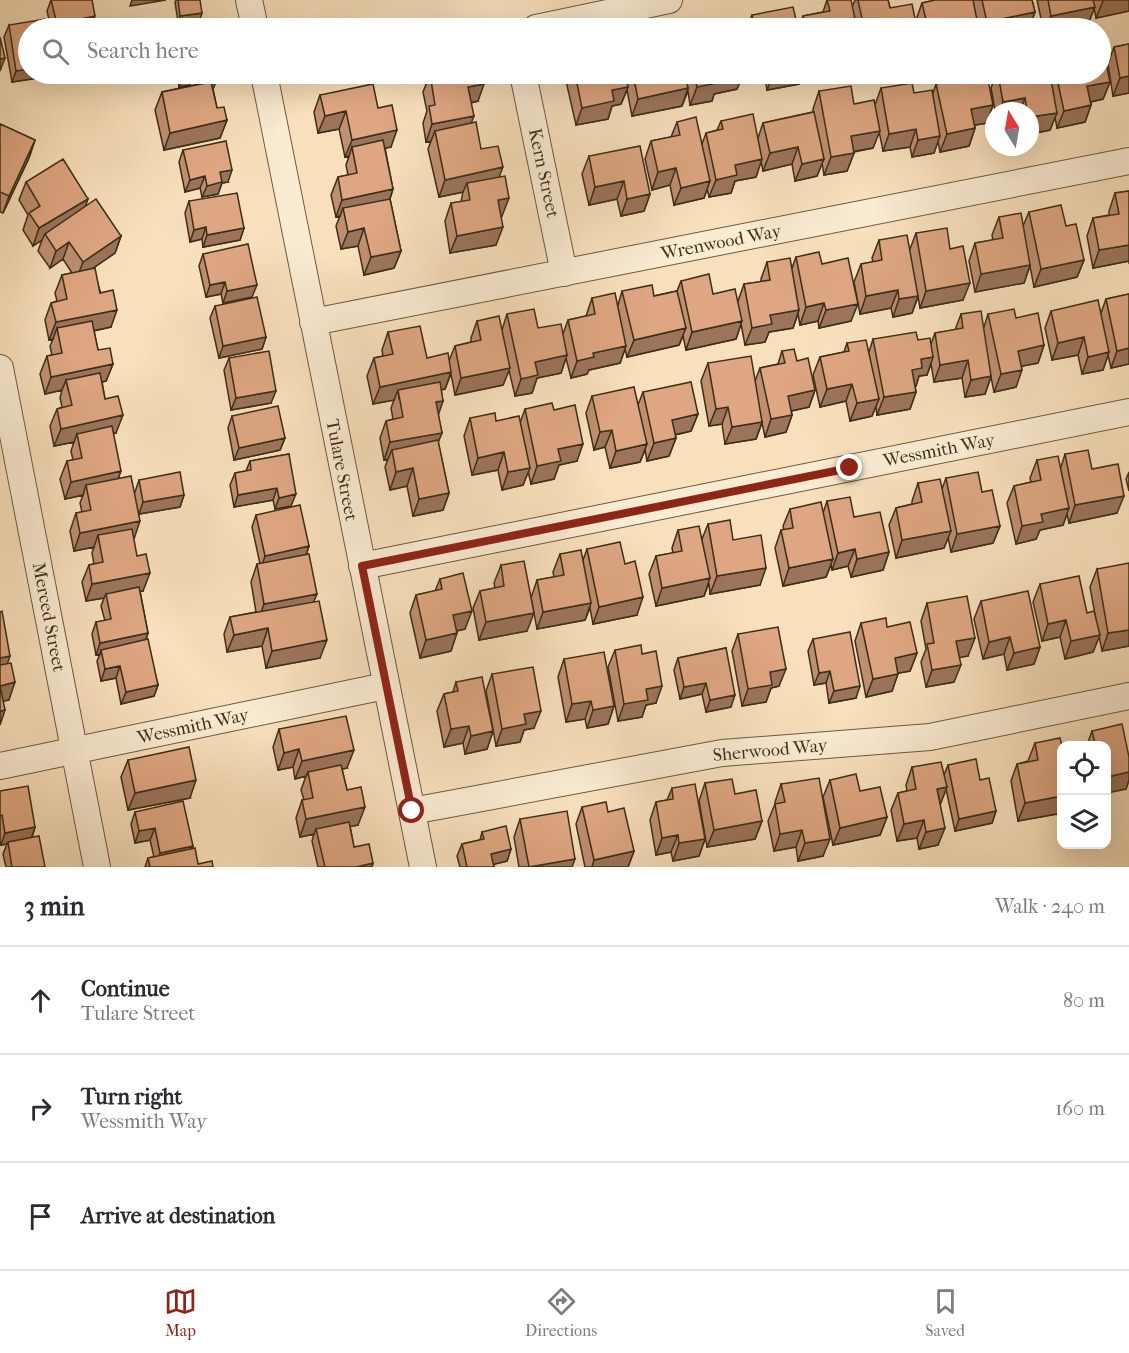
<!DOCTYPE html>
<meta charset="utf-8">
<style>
body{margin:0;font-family:"IM FELL French Canon",serif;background:#f7f7f7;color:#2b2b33}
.controls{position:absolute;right:18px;bottom:18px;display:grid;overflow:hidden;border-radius:12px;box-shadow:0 6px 24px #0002}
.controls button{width:54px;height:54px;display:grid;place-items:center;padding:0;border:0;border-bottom:2px solid #e1e1e2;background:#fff;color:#2b2b33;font:30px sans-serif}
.compass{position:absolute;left:985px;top:102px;width:54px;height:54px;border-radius:50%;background:#fff;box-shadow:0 6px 24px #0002;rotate:349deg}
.stop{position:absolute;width:18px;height:18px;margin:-14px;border:4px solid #8f2418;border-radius:50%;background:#fff}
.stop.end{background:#8f2418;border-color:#fff;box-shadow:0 2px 6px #0008}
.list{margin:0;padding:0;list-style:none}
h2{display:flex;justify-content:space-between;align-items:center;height:78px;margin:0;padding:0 24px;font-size:26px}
h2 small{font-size:20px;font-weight:400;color:#7c7c81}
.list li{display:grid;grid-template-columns:39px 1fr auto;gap:18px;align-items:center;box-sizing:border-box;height:108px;padding:0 24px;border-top:2px solid #e1e1e2}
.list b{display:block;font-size:22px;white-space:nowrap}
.list p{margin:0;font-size:20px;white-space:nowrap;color:#7c7c81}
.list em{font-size:20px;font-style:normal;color:#7c7c81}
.icon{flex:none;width:33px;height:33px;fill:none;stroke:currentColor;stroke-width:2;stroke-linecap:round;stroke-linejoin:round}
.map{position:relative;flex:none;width:1129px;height:867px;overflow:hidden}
.search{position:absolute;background:#fff;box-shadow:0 6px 24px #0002;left:18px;right:18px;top:18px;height:66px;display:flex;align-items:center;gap:15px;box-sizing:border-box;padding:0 21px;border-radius:33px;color:#7c7c81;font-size:22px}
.sheet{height:402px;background:#fff}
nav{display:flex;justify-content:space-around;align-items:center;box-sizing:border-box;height:84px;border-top:2px solid #e1e1e2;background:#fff;font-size:16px;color:#7c7c81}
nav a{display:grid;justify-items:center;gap:3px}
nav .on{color:#8f2418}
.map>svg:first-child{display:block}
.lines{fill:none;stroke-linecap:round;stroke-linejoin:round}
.minor-casing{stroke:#6c5a41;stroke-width:28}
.minor{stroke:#faebd3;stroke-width:26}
.wall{fill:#bf8f70;stroke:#3d2e18;stroke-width:1.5}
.shaded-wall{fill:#9b745b;stroke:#3d2e18;stroke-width:1.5}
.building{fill:#dea682;stroke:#3d2e18;stroke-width:1.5}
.route{stroke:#8f2418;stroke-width:8}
.labels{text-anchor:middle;stroke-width:4.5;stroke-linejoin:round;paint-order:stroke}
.street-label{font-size:18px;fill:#3d2e18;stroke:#faebd3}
</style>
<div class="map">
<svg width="1129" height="867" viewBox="0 0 1129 867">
<rect width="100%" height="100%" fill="#f8e0bc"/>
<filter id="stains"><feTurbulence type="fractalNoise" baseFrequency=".00333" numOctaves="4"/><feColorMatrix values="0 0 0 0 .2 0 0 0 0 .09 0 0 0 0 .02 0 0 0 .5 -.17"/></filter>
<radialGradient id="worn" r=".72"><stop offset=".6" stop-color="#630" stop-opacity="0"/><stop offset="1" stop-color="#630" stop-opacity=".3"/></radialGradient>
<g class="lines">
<g class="minor-casing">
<path id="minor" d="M249,0L255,28
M536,28L669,0
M264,74L423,867
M523,74L564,273
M313,322L1129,161
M0,368L97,867
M362,566L1129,412
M0,766L385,686
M412,811L722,753L930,737L1129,696"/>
</g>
<use href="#minor" class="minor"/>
</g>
<path class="wall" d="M51,0H92L91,27L86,28H51L47,11Z
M176,0H178L200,19L178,22L175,2Z
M827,0L852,7L855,0H888L890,8L917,28H799L803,16L823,12Z
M936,0H1032L1035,12L1029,28H978V27L977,28H918L916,20L922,3Z
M1037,0H1129V11L1096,18L1094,8L1088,24L1069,28H1043Z
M752,15L798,28H747Z
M9,25L28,74H40L38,78L12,82L4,37Z
M1129,44V93L1113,96L1108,64L1114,47Z
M150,74H219L213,89L217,108L227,120L220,138L164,150L155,110L162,92L190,86V85L179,87L178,77L152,81Z
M430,74L478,101L471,103V123L481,149L499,177L502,216H501L496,245L450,253L445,221L451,203L461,202L463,192L439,197L428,149L431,141L426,142L423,123L427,111L423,92Z
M569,74H743L737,89L714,94L712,101L690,105L688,91L682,106L632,116L627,90L621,104L612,106L608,119L576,125L566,81Z
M754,74H803L799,84L767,90L765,78L755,80Z
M806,74H838L807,80Z
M996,74H1101L1110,82L1103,99L1091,102V105L1085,122L1057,128L1055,117L1050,130L1030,134V111H995L991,88Z
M936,84L987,123L974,125L975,128L969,146L940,152L938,141L934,153L912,157L910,147L883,151L879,131L873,148L854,152V153L847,171L824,175L822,163L817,176L795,181L792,164L763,171L761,161L756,177L735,181L731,193L709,197L707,189L704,198L674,205L670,185L652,190L645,159L651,141L671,137L677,122L702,144L706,133L717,130L721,121L758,138L763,123L813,112V109L819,91L854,104L875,105L881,88L914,93H933Z
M320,95L378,108L391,147L385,148L393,189L390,199L401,251L394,268L364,275L358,246L341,249L336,226L340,216L336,217L331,195L338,177L348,175L346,165L349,156L345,157L339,129L318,133L314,112Z
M0,124L35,140L29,158L3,213L0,212Z
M183,150L228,182L222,183L218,194L202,197L200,188L185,192L179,162Z
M589,156L650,194L644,211L621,216L617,199L589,205L582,174Z
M26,182L85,206L121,236L115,253L93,268L111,327L94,331L98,350L113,364L106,381L102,382L105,399L116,433L113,434L119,479L135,492L139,480L184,495L180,507L139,514L133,539L143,591H140L148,633L146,640L158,685L154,696L121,704L116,678L101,681L97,661L100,654L96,655L92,634L96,622L105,621L101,606L104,598L86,601L82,582L89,565L94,564L92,553L94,547L74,551L70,531L76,513L82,512L80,503L83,495L65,499L60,479L67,461L73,460L71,451L74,442L54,446L50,426L57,409L62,407L60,398L62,390L45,394L40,374L47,356L52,355L50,346L53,339L49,340L45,320L51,303L57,301L55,293L62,275L72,273L63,259L50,268L38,251L42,240L33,246L23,230L28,215L19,200Z
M1129,191V264V261L1093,268L1087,236L1093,218L1109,215V211L1115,193Z
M189,201L244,228L240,240L203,247L202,239L190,242L185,213Z
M1029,212L1066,226L1084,260L1077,277L1034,287L1030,266L1024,283L975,292L969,261L975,243L993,240L992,235L999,217L1023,226Z
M916,233L950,249L963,300L920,308L918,297L912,313L893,317L891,308L860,314L854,282L861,264L873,262L872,258L879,240L910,249Z
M203,254L252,297L223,303L221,294L206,297L199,266Z
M796,257L822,264L851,321L819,328L818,321L800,325L798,314L793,328L769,332L765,342L745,345L741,324L736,339L686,350L683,336L679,345L627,357L625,349L620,363L589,370L587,374L571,378L566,358L561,373L537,378L532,393L515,396L509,370L503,385L455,395L451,374L445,389L441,390L443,401L438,414L442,433L438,442L449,493L443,510L413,516L407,486L390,490L385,467L388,459L384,460L380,438L386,421L393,419L391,408L394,400L373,404L367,376L374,358L383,356L382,350L388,332L427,358L449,361L455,346L471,342V338L477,321L502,330L507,314L538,328L563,334L568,320L586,316L592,298L618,305L622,291L654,296L677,291L681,281L713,294L738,301L744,284L761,282V279L767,262L792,268Z
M1129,294V364L1111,368L1108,355L1103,370L1082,374L1078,355L1052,360L1045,328L1051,311L1101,313L1106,299Z
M215,306L266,337L262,349L219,358L210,318Z
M961,314L984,327L988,314L1016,318L1044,345L1038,363L1022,366L1016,387L994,392L991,377L985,394L965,397L962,378L934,382L931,364L927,375L919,376L916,386H915L916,392L910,409L877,415L876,406L872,416L850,421L846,401L820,407L813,375L820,357L844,352L847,343L869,352L873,339L918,340L931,344L935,333L955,330Z
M782,351L797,361L815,390L809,407L791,411L792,415L786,432L765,437L762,423L756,439L725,444L722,424L709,426L701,381L708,363L755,381L760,368L778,364Z
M229,358L271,403L231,410L224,370Z
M643,392L698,414L691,431L675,435L676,438L669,456L647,461L645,450L640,462L610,468L605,447L594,450L586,413L592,396L638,405Z
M525,409L554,410L577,461L559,465L554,479L531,484L528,471L523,485L502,490L498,470L472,475L464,436L470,418L520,423Z
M232,416L285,438L280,450L234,460L228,428Z
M289,454L291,506L275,509L273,500L234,507L230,485L235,473L246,471L250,461Z
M1065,454L1092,469L1117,513L1069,523L1067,514L1063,525L1040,530L1036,539L1016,544L1007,503L1014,486L1031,482L1030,478L1037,460L1061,467Z
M1129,472V491L1126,479Z
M946,478L982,492L1000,526L993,543L951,552L948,537L944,548L896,558L889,525L896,508L912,504V501L918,483L942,489Z
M827,501L854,517L889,552L883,570L851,577L848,566L832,570L831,565L826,577L783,586L775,548L781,530H784L783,526L790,509L823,513Z
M256,515L309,546L306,555L314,602L320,658L266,668L262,646L227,652L224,634L230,617L256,612L251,582L257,564H260L252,527Z
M708,524L733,540L760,585L710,594L709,583L704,596L656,606L649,574L656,556L673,553L672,548L678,530L702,539Z
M587,549L637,615L593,624L590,608L585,620L537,629L531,598L537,580L554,577L553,572L560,554L583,560Z
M501,565L527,631L479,640L473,608L480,591L495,588L494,583Z
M1097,569L1129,646L1102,651L1099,636L1093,652L1065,659L1060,637L1042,641L1033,602L1040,584L1087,613L1096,620L1090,587Z
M440,579L465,629L457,631L451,651L420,658L410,613L416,595L435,591Z
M981,601L1040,647L1034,664L1007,670L1004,654L983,659L974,619Z
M927,603L968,656L959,657L954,682L926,687L921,662L926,649L921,621Z
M861,623L887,627L917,653L910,671L898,673L892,691L866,697L855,641Z
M738,634L779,686L771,688L766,702L742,706L732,651Z
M813,639L856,698L829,703L826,683L814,685L808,651Z
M726,648L731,707L706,712L702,694L680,699L674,670L678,658Z
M615,650L642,654L656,703L646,705L642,717L618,721L608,667Z
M564,659L614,706L608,724L587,728L585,719L566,722L558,677Z
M492,674L534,728L524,730L520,742L496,746L486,691Z
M456,682L493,731L487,749L465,754L463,743L444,747L437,711L444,694L453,692Z
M279,729L347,768L342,769L347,790L358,825L350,826L354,847L373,863L372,867H318L312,841L314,834L300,837L296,818L302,800H304L301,790L306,776L295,779L293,767L278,770L273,747Z
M1092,731L1129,757V780L1126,789L1087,745Z
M1035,743L1062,746V813L1018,821L1011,781L1017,764L1028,761Z
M128,760L190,798L128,810L121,777Z
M948,765L980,780L996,811L992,823L955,831L946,789L940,805L938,845L919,849L917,838L897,841L891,810L898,793L907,791L906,785L912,767L944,775Z
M830,780L860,791L887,817L880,835L833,845L823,797Z
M705,783L762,821L755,839L707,847L699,801Z
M781,784L823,856L798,861L796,847L774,851L768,821L775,804V802Z
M672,788L705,839L699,856L673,861L671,852L656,855L650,820L656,802L667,800Z
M0,791L35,827L32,838L45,867H6L3,854L7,844L1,845L0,842Z
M582,807L608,812L634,851L628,867H585L576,824Z
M135,812L193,846L192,849L198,864L213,867H145L148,858L154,857L150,840L135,843L131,824Z
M520,819L572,867H519L514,837Z
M482,832L511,849L507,861L494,864V867H460L457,856L462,844L480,840Z"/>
<path class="shaded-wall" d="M132,0H166L130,6Z
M1105,0H1129V11L1096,18L1103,1Z
M1095,7L1088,24L1069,28H1046L1051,16Z
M1035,12L1029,28H984L987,22Z
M202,13L200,19L178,22L180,16Z
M95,16L91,27L86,28H55L57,24Z
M978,25L977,28H961Z
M5,58L0,71V59Z
M28,69V74H40L38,78L12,82L16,71Z
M155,74H179L178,77L152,81Z
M184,74H194L190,85L179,87Z
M209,74H219L213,89L191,93L198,76Z
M735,74H743L737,89L714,94L712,101L690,105L697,87L717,77Z
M758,74H766L765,78L755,80Z
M773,74H803L799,84L767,90Z
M810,74H838L807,80Z
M1129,76V93L1113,96L1120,78Z
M1110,82L1103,99L1081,104L1087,86Z
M484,84L478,101L462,104L468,87Z
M628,87L621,104L612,106L608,119L576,125L582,108L612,90Z
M688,88L682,106L632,116L638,99Z
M1025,98L1020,111H999L1003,102Z
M993,105L987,123L965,127L971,109Z
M1091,105L1085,122L1057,128L1064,111Z
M346,111L339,129L318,133L325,116Z
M1057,113L1050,130L1030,134V117Z
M474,116L467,134L435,131L431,141L426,142L432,124Z
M227,120L220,138L164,150L170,133Z
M975,128L969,146L940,152L947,134Z
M916,129L910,147L883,151L889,134Z
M397,130L391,147L354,155L352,147L349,156L345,157L352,140Z
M880,131L873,148L844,153L851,136Z
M940,136L934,153L912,157L918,140Z
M35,140L29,158L3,213L9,196Z
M798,147L792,164L763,171L770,153Z
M854,153L847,171L824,175L831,157Z
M762,159L756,177L735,181L731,193L709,197L716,180L735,165Z
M824,159L817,176L795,181L802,164Z
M503,167L496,185L467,183L463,192L439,197L445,180Z
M676,168L670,185L652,190L658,172Z
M232,170L228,182L222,183L218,194L202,197L207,186L220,172Z
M205,176L200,188L185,192L190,180Z
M624,181L617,199L589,205L595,187Z
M710,181L704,198L674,205L681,188Z
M393,189L387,207L343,208L340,216L336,217L342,200Z
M650,194L644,211L621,216L627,199Z
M509,198L502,216L491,218L498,200Z
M88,199L82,216L45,234L42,240L33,246L39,228Z
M206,227L202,239L190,242L194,230Z
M503,227L496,245L450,253L457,236Z
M244,228L240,240L203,247L207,235Z
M364,228L358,246L341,249L348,232Z
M121,236L115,253L76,280L83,262Z
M69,242L63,259L50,268L56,251Z
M1129,245V261L1093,268L1099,250Z
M401,251L394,268L364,275L371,257Z
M1084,260L1077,277L1034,287L1041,269Z
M1030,265L1024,283L975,292L981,274Z
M225,282L221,294L206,297L210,285Z
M970,283L963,300L920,308L926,291Z
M257,285L252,297L223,303L227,291Z
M898,290L891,308L860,314L866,296Z
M918,296L912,313L893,317L899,299Z
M824,303L818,321L800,325L806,307Z
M858,304L851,321L819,328L826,310Z
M117,310L111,327L59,338L57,328L53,339L49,340L56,322Z
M799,310L793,328L769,332L765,342L745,345L752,328L770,315Z
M742,321L736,339L686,350L692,332Z
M686,328L679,345L627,357L634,340Z
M266,337L262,349L219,358L223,346Z
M1084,337L1078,355L1052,360L1058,343Z
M1044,345L1038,363L1012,368L1018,351Z
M626,346L620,363L589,370L587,374L571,378L577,361L593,353Z
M1129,348V364L1111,368L1117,351Z
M1109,352L1103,370L1082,374L1088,357Z
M567,355L561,373L537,378L532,393L515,396L521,379L535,362Z
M933,357L927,375L919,376L916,386L906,387L912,370L921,359Z
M968,360L962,378L934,382L940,365Z
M113,364L106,381L68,389L66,380L62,390L45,394L51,377Z
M510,368L503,385L455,395L461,378Z
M1022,370L1016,387L994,392L1001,374Z
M451,372L445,389L399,399L398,390L394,400L373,404L380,387Z
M991,376L985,394L965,397L971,380Z
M852,384L846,401L820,407L827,389Z
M815,390L809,407L782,413L788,396Z
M276,391L271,403L231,410L236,398Z
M916,392L910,409L877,415L884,397Z
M879,399L872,416L850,421L857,403Z
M443,401L437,419L436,402Z
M728,407L722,424L709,426L716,409Z
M698,414L691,431L665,437L672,420Z
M123,415L116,433L79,441L77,434L74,442L54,446L61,429Z
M792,415L786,432L765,437L771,419Z
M762,422L756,439L725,444L732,427Z
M612,430L605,447L594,450L600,432Z
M442,433L435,450H392L388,459L384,460L390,442Z
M285,438L280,450L234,460L239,448Z
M676,438L669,456L647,461L654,443Z
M583,444L577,461L559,465L554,479L531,484L537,466L558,449Z
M647,444L640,462L610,468L616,451Z
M504,452L498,470L472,475L478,458Z
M413,468L407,486L390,490L396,472Z
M530,468L523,485L502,490L508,472Z
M121,471L115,488L86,485L83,495L65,499L71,482Z
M277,488L273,500L234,507L238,495Z
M449,493L443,510L413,516L419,499Z
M296,494L291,506L275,509L279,498Z
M184,495L180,507L139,514L143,502Z
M1124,496L1117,513L1069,523L1075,505Z
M1069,508L1063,525L1040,530L1036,539L1016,544L1022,526L1041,514Z
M140,521L134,539L100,546L98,535L94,547L74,551L80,533Z
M1000,526L993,543L951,552L957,534Z
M951,531L944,548L896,558L902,540Z
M309,546L305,558L261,568L265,556Z
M855,549L848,566L832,570L838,553Z
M889,552L883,570L851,577L857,559Z
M833,559L826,577L783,586L789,568Z
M766,568L760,585L710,594L717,576Z
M150,573L143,591L107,597L106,594L104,598L86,601L92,584Z
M710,578L704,596L656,606L662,588Z
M317,594L310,611L258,621L264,604Z
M643,597L637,615L593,624L599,607Z
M591,603L585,620L537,629L543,612Z
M472,611L465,629L447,633L453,615Z
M534,613L527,631L479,640L486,622Z
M1066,620L1060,637L1042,641L1048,624Z
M268,628L262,646L227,652L234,635Z
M1129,630V646L1102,651L1108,633Z
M148,633L144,645L101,650L100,654L96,655L100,643Z
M457,633L451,651L420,658L426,640Z
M1100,635L1093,652L1065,659L1071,641Z
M1010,637L1004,654L983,659L989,642Z
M975,638L968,656L950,659L956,641Z
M327,640L320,658L266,668L272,651Z
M1040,647L1034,664L1007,670L1014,653Z
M917,653L910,671L888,675L895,658Z
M10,656L4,674L0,675V658Z
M961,665L954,682L926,687L932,670Z
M120,666L116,678L101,681L105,669Z
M786,669L779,686L771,688L766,702L742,706L748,689L770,672Z
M830,671L826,683L814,685L819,673Z
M898,674L892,691L866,697L873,679Z
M15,682L9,700L0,702V686Z
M706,683L702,694L680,699L684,687Z
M158,685L154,696L121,704L126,692Z
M662,686L656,703L646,705L642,717L618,721L624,704L646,689Z
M860,686L856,698L829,703L834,691Z
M735,695L731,707L706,712L710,700Z
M591,701L585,719L566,722L572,704Z
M614,706L608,724L587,728L593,710Z
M5,710L0,725V711Z
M541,711L534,728L524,730L520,742L496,746L502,729L524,714Z
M469,726L463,743L444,747L451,729Z
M493,731L487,749L465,754L471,736Z
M299,749L293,767L278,770L284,753Z
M354,750L347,768L309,776L308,772L306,776L295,779L302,761Z
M1129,772V780L1126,789L1107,793V777Z
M196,780L190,798L128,810L135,793Z
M947,787L940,805L937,789Z
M1062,796V813L1018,821L1025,803Z
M365,807L358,825L317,833L316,829L314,834L300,837L306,819Z
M996,811L992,823L955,831L959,819Z
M887,817L880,835L833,845L840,828Z
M924,820L917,838L897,841L904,824Z
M762,821L755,839L707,847L714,830Z
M35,827L31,839L8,842L7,844L1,845L5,833Z
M155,828L150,840L135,843L139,831Z
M945,828L938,845L919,849L926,832Z
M802,830L796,847L774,851L780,834Z
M678,835L671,852L656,855L662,838Z
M705,839L699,856L673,861L679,843Z
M830,839L823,856L798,861L805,843Z
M193,846L189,858L156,865L160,853Z
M511,849L507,861L487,866L491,854Z
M634,851L628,867H592L594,860Z
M575,859L572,867H529Z
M373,863L372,867H356Z"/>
<path class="building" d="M51,0H92L95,16L57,24Z
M178,0H200L202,13L180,16Z
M827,0H851L857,28H806L803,16L830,11Z
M858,0H888L890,8L912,4L917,28H864Z
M935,0H973L978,25L961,28H928L922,3Z
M982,0H1032L1035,12L987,22Z
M1048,0H1093L1095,7L1051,16Z
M793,7L798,28H755L752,15Z
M45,19L47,28H28V69L16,71L9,25Z
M733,19L735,28H712L711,24Z
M211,26L212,28H198Z
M0,37L5,58L0,59Z
M1129,44V76L1120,78L1114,47Z
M1103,49L1110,82L1087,86L1091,105L1064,111L1056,74H1101V50Z
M197,74H209L198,76Z
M430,74H483L484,84L468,87L474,116L432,124L429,106L435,105Z
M575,74H625L628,87L612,90L614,101L582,108Z
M633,74H685L688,88L638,99Z
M694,74H735L717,77L718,83L697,87Z
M985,74H987L993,105L971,109L975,128L947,134L936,84Z
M998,74H1050L1057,113L1030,117V111H1027L1025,98L1003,102Z
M211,82L217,108L224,107L227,120L170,133L162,92Z
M912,83L914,93L932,90L940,136L918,140L916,129L889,134L881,88Z
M373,84L378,108L392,105L397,130L352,140L346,111L325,116L320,95Z
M851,86L854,104L874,100L880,131L851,136L854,153L831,157L819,91Z
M814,112L824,159L802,164L798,147L770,153L763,123Z
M753,114L762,159L735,165L737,175L716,180L706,133L723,129L721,121Z
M696,117L710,181L681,188L676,168L658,172L651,141L680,135L677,122Z
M476,122L481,149L498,146L503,167L445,180L435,131Z
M0,124L35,140L9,196L0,192Z
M383,140L393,189L342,200L338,177L357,173L352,147Z
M226,141L232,170L220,172L222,182L207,186L205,176L190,180L183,150Z
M640,146L650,194L627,199L624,181L595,187L589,156Z
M63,159L88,199L39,228L29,213L40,206L26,182Z
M505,176L509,198L498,200L503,227L457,236L451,203L470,200L467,183Z
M1129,191V245L1099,250L1093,218L1119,214L1115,193Z
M237,193L244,228L207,235L206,227L194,230L189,201Z
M96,199L121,236L83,262L69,242L56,251L45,234Z
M390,199L401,251L371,257L364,228L348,232L343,208Z
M1061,205L1066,226L1076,224L1084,260L1041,269L1029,212Z
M1021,213L1030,265L981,274L975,243L1003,238L999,217Z
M947,228L950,249L963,246L970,283L926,291L916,233Z
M907,235L918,296L899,299L898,290L866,296L861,264L882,260L879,240Z
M248,244L257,285L227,291L225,282L210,285L203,254Z
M819,252L822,264L848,258L858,304L826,310L824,303L806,307L796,257Z
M790,258L799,310L770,315L772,324L752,328L744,284L770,280L767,262Z
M95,268L100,293L113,290L117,310L56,322L51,303L67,299L62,275Z
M709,274L713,294L735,289L742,321L692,332L681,281Z
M652,285L654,296L677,291L686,328L634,340L622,291Z
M615,293L626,346L593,353L594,357L577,361L568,320L595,314L592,298Z
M1129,294V348L1117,351L1106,299Z
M257,297L266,337L223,346L215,306Z
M1098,300L1109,352L1088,357L1084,337L1058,343L1051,311Z
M534,309L538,328L561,324L567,355L535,362L538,375L521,379L507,314Z
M1014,309L1016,318L1038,313L1044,345L1018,351L1022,370L1001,374L988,314Z
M981,311L991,376L971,380L968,360L940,365L935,333L963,328L961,314Z
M499,316L510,368L461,378L455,346L481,340L477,321Z
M92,321L98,350L110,348L113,364L51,377L47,356L62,353L57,328Z
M420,326L427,358L448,353L451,372L380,387L374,358L393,354L388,332Z
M916,332L918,340L930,338L933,357L921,359L922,368L912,370L916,392L884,397L873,339Z
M866,340L879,399L857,403L852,384L827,389L820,357L849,351L847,343Z
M794,349L797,361L808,358L815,390L788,396L792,415L771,419L760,368L785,363L782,351Z
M269,351L276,391L236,398L229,358Z
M751,356L762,422L732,427L728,407L716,409L708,363Z
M100,373L105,399L118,396L123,415L61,429L57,409L72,405L66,380Z
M440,382L443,401L436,402L442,433L390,442L386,421L403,417L398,390Z
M691,382L698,414L672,420L676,438L654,443L643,392Z
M634,387L647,444L616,451L612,430L600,432L592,396Z
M552,403L554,410L575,405L583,444L558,449L561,461L537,466L525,409Z
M278,406L285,438L239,448L232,416Z
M495,413L496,421L519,416L530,468L508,472L504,452L478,458L470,418Z
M112,426L121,471L71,482L67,461L82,458L77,434Z
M438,440L449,493L419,499L413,468L396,472L392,450Z
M1088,450L1092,469L1118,464L1124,496L1075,505L1065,454Z
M289,454L296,494L279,498L277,488L238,495L235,473L251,470L250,461Z
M1058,456L1069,508L1041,514L1043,522L1022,526L1014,486L1041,480L1037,460Z
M180,472L184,495L143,502L139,480Z
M978,472L982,492L992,490L1000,526L957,534L946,478Z
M131,476L140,521L80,533L76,513L91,510L86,485Z
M940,479L951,531L902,540L896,508L922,502L918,483Z
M850,497L854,517L880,512L889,552L857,559L855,549L838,553L827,501Z
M821,502L833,559L789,568L781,530L793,528L790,509Z
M300,505L309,546L265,556L256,515Z
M730,520L733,540L761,535L766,568L717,576L708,524Z
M699,526L710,578L662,588L656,556L682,551L678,530Z
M132,529L137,556L146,554L150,573L92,584L89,565L103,562L98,535Z
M620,542L625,564L635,561L643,597L599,607L587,549Z
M581,550L591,603L543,612L537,580L564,575L560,554Z
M309,554L317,594L264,604L257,564Z
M524,561L534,613L486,622L480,591L504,586L501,565Z
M1129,563V630L1108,633L1097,569Z
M463,573L472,611L453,615L457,633L426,640L416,595L442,589L440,579Z
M1079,576L1087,613L1094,611L1100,635L1071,641L1066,620L1048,624L1040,584Z
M139,587L148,633L100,643L96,622L111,619L106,594Z
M1028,591L1040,647L1014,653L1010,637L989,642L981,601Z
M967,596L975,638L956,641L961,665L932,670L927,644L934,643L927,603Z
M319,601L327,640L272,651L268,628L234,635L230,617Z
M2,611L10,656L0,658V612Z
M886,618L887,627L910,622L917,653L895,658L898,674L873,679L861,623Z
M778,627L786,669L770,672L772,685L748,689L738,634Z
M850,632L860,686L834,691L830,671L819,673L813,639Z
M148,639L158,685L126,692L120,666L105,669L101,650Z
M641,645L642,654L656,651L662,686L646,689L648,700L624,704L615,650Z
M726,648L735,695L710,700L706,683L684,687L678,658Z
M604,652L614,706L593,710L591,701L572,704L564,659Z
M11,663L15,682L0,686L5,710L0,711V665Z
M533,667L541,711L524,714L526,724L502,729L492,674Z
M482,677L493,731L471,736L469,726L451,729L444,694L458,691L456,682Z
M346,716L354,750L302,761L299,749L284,753L279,729Z
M1122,724L1129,757V772L1107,777V746H1085L1095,744L1092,731Z
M1060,738L1062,746V796L1025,803L1017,764L1038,760L1035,743Z
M189,747L196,780L135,793L128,760Z
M976,759L980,780L989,778L996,811L959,819L948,765Z
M941,762L947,787L937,789L945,828L926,832L924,820L904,824L898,793L916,789L912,767Z
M341,765L347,790L361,787L365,807L306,819L302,800L313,798L308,772Z
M856,774L860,791L880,787L887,817L840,828L830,780Z
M819,778L830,839L805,843L802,830L780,834L775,804L785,802L781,784Z
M732,779L735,794L756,790L762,821L714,830L705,783Z
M695,784L705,839L679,843L678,835L662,838L656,802L673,799L672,788Z
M28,786L35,827L5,833L2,815L0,816V791Z
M183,801L193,846L160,853L155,828L139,831L135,812Z
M606,802L608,812L624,808L634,851L594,860L582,807Z
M567,811L575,859L529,867L520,819Z
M349,822L354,847L369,844L373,863L356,867H325L316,829Z
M506,826L511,849L491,854L494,867H467L462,844L484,839L482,832Z
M39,836L45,867H12L8,842Z
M195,848L198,864L212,861L213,867H150L148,858Z"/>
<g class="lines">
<path class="route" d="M412,811L362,566L850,468"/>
</g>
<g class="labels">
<g class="street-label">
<text transform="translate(544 173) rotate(78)" y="6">Kern Street</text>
<text transform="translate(721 242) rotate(-11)" y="6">Wrenwood Way</text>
<text transform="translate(939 450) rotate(-11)" y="6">Wessmith Way</text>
<text transform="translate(342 470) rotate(79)" y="6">Tulare Street</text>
<text transform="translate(49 617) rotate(79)" y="6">Merced Street</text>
<text transform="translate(193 726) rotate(-12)" y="6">Wessmith Way</text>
<text transform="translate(770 750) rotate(-5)" y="6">Sherwood Way</text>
</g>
</g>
<rect width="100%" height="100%" filter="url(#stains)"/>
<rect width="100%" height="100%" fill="url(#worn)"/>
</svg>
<div class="controls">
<button><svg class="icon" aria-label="locate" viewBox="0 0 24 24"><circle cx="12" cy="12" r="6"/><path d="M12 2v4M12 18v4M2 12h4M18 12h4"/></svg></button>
<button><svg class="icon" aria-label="layers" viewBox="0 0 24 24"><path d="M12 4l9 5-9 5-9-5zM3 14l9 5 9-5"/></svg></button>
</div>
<svg class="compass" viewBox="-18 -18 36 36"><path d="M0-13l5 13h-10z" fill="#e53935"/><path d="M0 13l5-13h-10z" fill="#7c7c81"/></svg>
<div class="stop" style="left:412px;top:811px"></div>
<div class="stop end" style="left:850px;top:468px"></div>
<div class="search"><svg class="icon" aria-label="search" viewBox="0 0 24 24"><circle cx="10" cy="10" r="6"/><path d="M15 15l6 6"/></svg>Search here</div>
</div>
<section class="sheet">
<h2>3 min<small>Walk · 240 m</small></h2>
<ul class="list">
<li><svg class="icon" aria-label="ahead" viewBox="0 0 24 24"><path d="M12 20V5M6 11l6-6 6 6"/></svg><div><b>Continue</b><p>Tulare Street</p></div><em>80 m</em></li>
<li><svg class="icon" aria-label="right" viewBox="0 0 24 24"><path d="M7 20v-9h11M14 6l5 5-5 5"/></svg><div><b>Turn right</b><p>Wessmith Way</p></div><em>160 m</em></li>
<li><svg class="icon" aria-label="arrive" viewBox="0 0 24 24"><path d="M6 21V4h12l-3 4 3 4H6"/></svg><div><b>Arrive at destination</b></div></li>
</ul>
</section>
<nav>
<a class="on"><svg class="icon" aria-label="map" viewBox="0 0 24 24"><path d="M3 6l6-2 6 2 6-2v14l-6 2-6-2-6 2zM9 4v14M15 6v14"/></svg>Map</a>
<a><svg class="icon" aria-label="directions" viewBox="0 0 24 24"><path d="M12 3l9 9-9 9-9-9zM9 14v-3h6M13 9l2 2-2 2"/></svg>Directions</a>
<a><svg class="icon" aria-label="saved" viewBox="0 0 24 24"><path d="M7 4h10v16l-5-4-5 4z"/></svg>Saved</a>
</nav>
